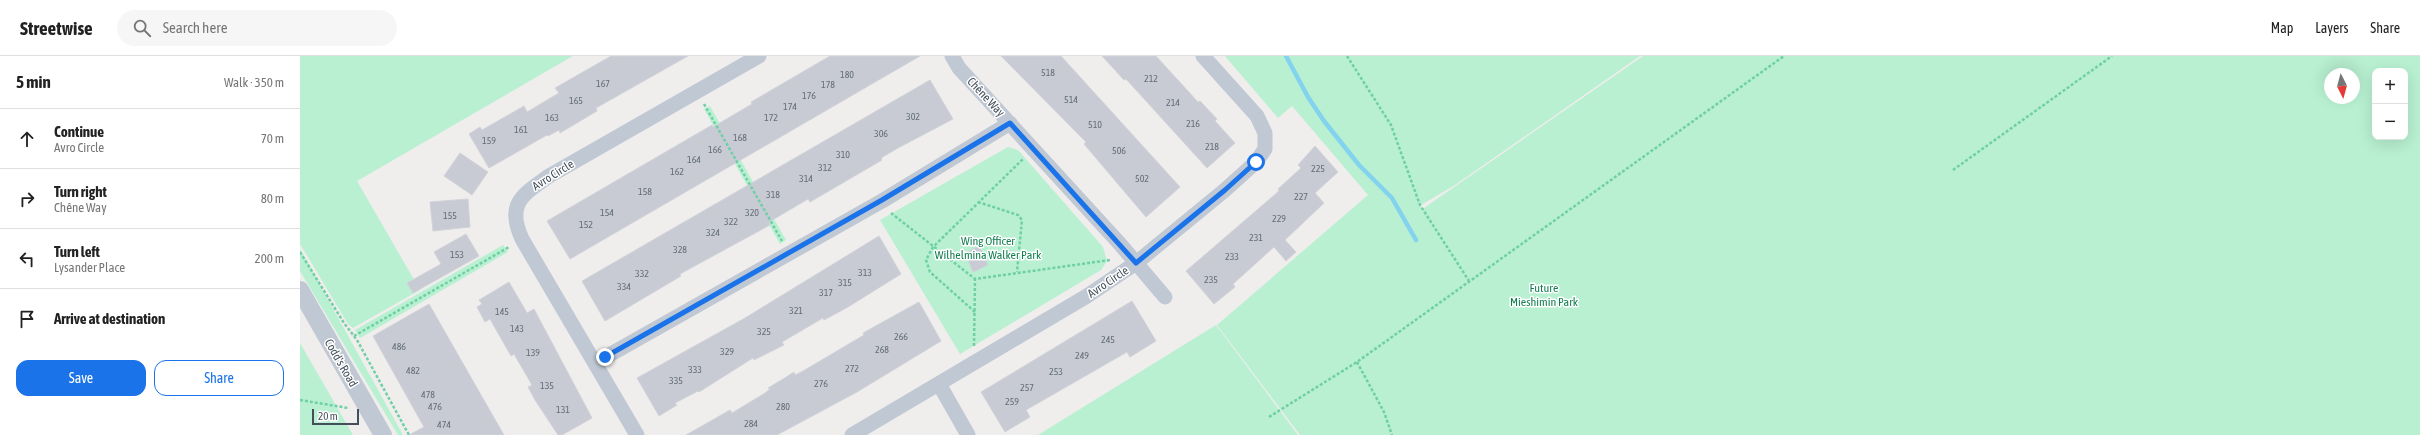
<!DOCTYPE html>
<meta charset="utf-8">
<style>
body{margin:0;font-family:"Asap Condensed",sans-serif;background:#f6f6f6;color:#222}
.controls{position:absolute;right:12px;top:12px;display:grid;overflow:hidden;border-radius:8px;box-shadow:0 4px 16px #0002}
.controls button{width:36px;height:36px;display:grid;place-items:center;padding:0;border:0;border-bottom:1px solid #e0e0e0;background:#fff;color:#222;font:20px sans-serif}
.compass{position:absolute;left:2024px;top:12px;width:36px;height:36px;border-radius:50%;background:#fff;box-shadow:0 4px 16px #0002;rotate:174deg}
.scale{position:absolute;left:12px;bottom:10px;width:47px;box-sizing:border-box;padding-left:4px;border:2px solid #444f5b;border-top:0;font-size:11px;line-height:14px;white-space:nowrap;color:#444f5b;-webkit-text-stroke:3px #fff;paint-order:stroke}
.stop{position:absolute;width:12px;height:12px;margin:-9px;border:3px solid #1a73e8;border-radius:50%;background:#fff}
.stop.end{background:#1a73e8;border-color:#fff;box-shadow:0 1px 4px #0008}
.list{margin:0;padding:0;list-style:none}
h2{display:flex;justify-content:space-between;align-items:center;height:52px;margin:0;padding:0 16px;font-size:17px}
h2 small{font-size:13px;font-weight:400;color:#767676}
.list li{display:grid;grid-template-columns:26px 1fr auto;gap:12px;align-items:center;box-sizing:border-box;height:60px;padding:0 16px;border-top:1px solid #e0e0e0}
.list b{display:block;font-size:15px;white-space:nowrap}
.list p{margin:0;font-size:13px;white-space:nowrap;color:#767676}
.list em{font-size:13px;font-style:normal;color:#767676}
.actions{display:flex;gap:8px;padding:12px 16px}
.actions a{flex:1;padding:9px 0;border:1px solid #1a73e8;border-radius:12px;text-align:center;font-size:14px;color:#1a73e8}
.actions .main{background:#1a73e8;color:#fff}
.icon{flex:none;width:22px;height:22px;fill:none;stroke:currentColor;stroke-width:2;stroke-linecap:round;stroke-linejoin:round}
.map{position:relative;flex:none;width:2120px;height:379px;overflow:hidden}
header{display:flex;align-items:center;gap:24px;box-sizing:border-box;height:56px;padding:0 20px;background:#fff;border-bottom:1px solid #e0e0e0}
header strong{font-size:19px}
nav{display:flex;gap:22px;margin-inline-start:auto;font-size:14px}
.search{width:280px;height:36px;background:#f6f6f6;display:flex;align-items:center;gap:10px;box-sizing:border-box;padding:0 14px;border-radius:22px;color:#767676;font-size:15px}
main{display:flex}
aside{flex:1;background:#fff}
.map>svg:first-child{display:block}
.green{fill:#b8f0d1;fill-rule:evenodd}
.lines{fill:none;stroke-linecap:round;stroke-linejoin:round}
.stream{stroke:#83d3ef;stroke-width:4.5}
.building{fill:#c8cbd3;stroke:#d1d3d9}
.path{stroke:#6fd0a5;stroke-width:2.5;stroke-dasharray:3 2;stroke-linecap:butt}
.minor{stroke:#bfc8d3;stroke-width:15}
.tertiary{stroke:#bfc8d3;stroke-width:18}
.route{stroke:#1a73e8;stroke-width:5}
.labels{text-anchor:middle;stroke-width:3;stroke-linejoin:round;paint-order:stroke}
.number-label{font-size:10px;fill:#656e79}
.street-label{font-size:12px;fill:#444f5b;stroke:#fff}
.park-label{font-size:12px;fill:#127f4f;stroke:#fff}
</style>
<header>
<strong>Streetwise</strong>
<div class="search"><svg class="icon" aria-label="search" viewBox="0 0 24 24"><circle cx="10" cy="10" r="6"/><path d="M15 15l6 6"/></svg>Search here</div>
<nav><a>Map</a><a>Layers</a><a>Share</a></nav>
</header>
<main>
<aside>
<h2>5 min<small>Walk · 350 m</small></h2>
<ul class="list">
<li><svg class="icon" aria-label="ahead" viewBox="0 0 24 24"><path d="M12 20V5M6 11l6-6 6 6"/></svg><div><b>Continue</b><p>Avro Circle</p></div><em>70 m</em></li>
<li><svg class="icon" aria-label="right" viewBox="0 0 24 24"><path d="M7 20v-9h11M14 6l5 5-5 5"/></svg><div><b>Turn right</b><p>Chêne Way</p></div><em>80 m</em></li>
<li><svg class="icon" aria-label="left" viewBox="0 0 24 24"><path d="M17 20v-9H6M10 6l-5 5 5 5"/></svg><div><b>Turn left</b><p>Lysander Place</p></div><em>200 m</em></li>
<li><svg class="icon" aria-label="arrive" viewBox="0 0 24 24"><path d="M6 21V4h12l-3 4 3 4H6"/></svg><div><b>Arrive at destination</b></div></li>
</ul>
<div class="actions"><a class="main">Save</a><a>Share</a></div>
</aside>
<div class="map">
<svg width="2120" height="379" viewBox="0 0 2120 379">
<rect width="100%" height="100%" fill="#f0eded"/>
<path class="green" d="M0,0H273L57,125L120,234L53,272L48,268L0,188Z
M925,0H1340L1155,129L1121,149V154L1343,0H2120V379H1000L917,269L1068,139L992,50L978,62ZM2075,15H2105V81H2075ZM2030,18H2054V42H2030Z
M410,50L486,184L480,188L404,53Z
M708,91L718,94L803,191L807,205L801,214L660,298L580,164Z
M203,189L208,196L60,282L55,274Z
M0,193L103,379H98L0,215Z
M916,269L998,379H738Z
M0,287L53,379H0Z"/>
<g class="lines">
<path class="stream" d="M986,0L1008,41L1024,65L1059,109L1092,142L1116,184"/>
</g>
<path class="building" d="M311,0H388L296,52L297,55L260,77L259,74L248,80L247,79L189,112L169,78L180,71L182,74L224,50L227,56L259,37L255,32Z
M530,0H620L270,203L247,165L412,69L413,71L435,58L452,48L451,46Z
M701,0H761L880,131L846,161L784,88L786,86Z
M802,0H856L898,46L900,45L917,63L915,65L935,87L907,112L826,23L824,24Z
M630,24L653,63L598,92L581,102L582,104L510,146L508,143L469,166L470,169L380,218L381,220L305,265L282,225Z
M1015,90L1038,116L1015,137L1024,147L985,184L996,196L986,205L974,191L933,228L935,231L914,248L886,215L979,135L978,133L1001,112L998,109Z
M160,97L188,116L172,139L144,120Z
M168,143L170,171L133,175L130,146Z
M166,178L179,200L113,237L107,227L141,208L134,196Z
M579,180L601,218L548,251L524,264L523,262L482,286L484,289L454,304L453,302L399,336L398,335L375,347L377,349L359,360L337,322L445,262Z
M679,190L688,209L673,216L665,197Z
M209,226L227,257L234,253L292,362L262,379H258L235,344L228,331L232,329L214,298L211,300L190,263L185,266L177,251L182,248L179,244Z
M832,245L856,285L830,301L827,296L726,354L730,361L705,376L681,336Z
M619,246L641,285L557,336L477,379H386L430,354L432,357L465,337L470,333L468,332L483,323L494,316L495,319L503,315L564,279L563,277Z
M129,248L181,339L204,379H109L124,371L73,280Z"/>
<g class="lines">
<path class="path" d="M1047,0L1091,69L1120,149L1169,225
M404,48L482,185
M1653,114L1812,0
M678,146L718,159L722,164L717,216
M591,157L675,223L810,204
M0,196L44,267L57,284L109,379
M675,256L630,216L626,204L633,191L723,103
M54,280L209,191
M674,290L675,223
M1057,306L1084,356L1092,379
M0,344L48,352
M969,361L1057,306L1484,0"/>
<path class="minor" d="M652,0L659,12L820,188L865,241
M295,307L582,145L710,67
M639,328L668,379
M337,379L222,183C206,148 222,139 249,120L459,0
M552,379L787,240L836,207L925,134L956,106L965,93V77L957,60L903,0"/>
<path class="tertiary" d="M0,234L83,379"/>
</g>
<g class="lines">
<path class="route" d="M305,301L582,144L710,67L836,207L925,134L956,106"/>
</g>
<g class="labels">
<g class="number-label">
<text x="748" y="20">518</text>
<text x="547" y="22">180</text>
<text x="851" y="26">212</text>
<text x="303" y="31">167</text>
<text x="528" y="32">178</text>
<text x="509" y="43">176</text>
<text x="771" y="47">514</text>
<text x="276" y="48">165</text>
<text x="873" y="50">214</text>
<text x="490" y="54">174</text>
<text x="613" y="64">302</text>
<text x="252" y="65">163</text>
<text x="471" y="65">172</text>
<text x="893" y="71">216</text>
<text x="795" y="72">510</text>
<text x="221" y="77">161</text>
<text x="581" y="81">306</text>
<text x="440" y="85">168</text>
<text x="189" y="88">159</text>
<text x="912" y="94">218</text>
<text x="415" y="97">166</text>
<text x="819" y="98">506</text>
<text x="543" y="102">310</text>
<text x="394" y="107">164</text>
<text x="525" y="115">312</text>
<text x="1018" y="116">225</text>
<text x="377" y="119">162</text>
<text x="506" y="126">314</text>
<text x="842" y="126">502</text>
<text x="345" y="139">158</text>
<text x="473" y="142">318</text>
<text x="1001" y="144">227</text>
<text x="307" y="160">154</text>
<text x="452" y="160">320</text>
<text x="150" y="163">155</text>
<text x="979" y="166">229</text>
<text x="431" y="169">322</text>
<text x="286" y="172">152</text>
<text x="413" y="180">324</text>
<text x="956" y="185">231</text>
<text x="380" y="197">328</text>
<text x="157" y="202">153</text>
<text x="932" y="204">233</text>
<text x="565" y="220">313</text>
<text x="342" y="221">332</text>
<text x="911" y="227">235</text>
<text x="545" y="230">315</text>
<text x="324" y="234">334</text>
<text x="526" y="240">317</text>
<text x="496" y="258">321</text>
<text x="202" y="259">145</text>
<text x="217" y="276">143</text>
<text x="464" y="279">325</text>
<text x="601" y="284">266</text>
<text x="808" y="287">245</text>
<text x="99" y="294">486</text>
<text x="582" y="297">268</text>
<text x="427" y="299">329</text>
<text x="233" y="300">139</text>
<text x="782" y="303">249</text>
<text x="552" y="316">272</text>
<text x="395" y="317">333</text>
<text x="113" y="318">482</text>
<text x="756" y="319">253</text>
<text x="376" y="328">335</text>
<text x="521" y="331">276</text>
<text x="247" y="333">135</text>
<text x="727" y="335">257</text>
<text x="128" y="342">478</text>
<text x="712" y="349">259</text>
<text x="135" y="354">476</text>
<text x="483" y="354">280</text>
<text x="263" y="357">131</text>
<text x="451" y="371">284</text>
<text x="144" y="372">474</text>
</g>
<g class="street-label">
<text transform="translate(686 41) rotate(47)" y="4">Chêne Way</text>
<text transform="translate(253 119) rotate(-32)" y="4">Avro Circle</text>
<text transform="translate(808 226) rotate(-34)" y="4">Avro Circle</text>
<text transform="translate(41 307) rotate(60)" y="4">Codd's Road</text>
</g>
<g class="park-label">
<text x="688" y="189">Wing Officer<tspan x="688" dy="14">Wilhelmina Walker Park</tspan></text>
<text x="1244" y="236">Future<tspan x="1244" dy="14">Mieshimin Park</tspan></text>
</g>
</g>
</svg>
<div class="controls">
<button>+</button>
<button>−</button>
</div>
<svg class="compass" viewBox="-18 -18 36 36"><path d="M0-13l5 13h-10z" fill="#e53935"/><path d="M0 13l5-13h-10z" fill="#767676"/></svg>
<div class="scale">20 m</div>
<div class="stop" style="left:956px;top:106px"></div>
<div class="stop end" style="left:305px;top:301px"></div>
</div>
</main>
